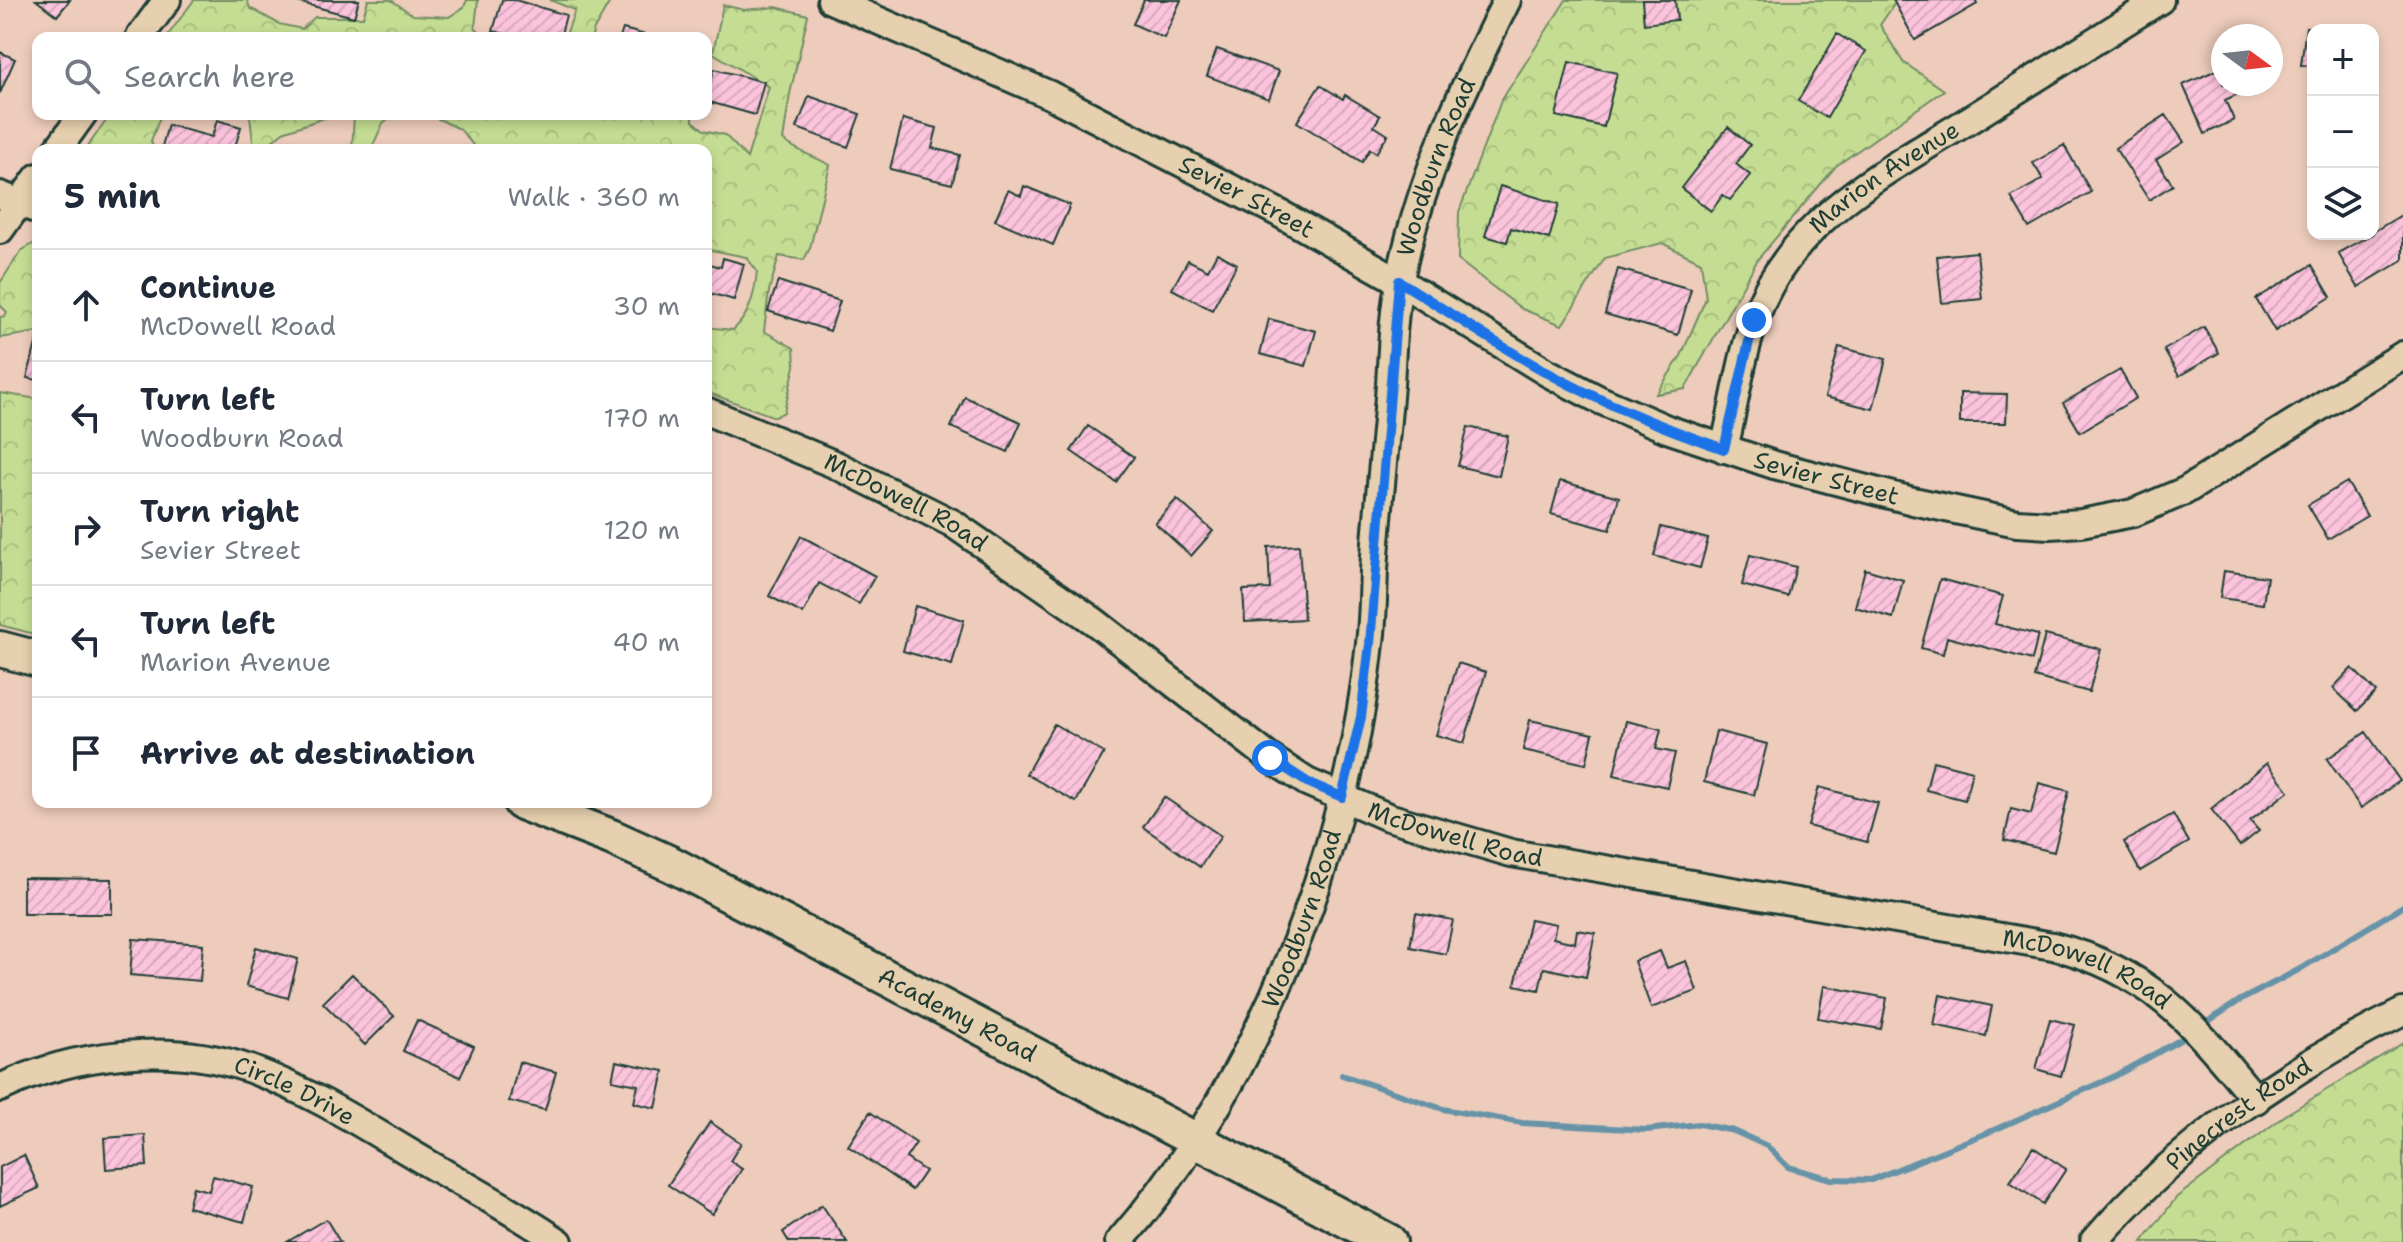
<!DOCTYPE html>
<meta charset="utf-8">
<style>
body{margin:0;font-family:"Shantell Sans",sans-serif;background:#f2f2f3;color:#1f2937}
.controls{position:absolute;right:24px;top:24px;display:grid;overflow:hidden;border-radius:16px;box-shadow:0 4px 12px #0003}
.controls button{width:72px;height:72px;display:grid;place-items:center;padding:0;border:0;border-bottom:2px solid #e0e1e3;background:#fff;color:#1f2937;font:40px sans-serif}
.compass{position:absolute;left:2211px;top:24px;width:72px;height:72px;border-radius:50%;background:#fff;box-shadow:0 4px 12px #0003;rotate:105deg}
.stop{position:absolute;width:24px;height:24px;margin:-18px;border:6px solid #1a73e8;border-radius:50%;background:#fff}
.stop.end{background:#1a73e8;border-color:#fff;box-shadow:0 2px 8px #0008}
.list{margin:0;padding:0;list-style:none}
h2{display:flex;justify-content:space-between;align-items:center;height:104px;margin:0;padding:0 32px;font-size:34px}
h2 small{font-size:26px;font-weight:400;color:#747a83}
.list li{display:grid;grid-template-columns:52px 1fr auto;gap:24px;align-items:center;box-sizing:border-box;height:112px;padding:0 32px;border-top:2px solid #e0e1e3}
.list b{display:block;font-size:30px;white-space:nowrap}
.list p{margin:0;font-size:26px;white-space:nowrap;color:#747a83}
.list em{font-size:26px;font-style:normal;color:#747a83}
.icon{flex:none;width:44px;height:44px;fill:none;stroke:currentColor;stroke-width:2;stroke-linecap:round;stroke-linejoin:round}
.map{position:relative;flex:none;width:2403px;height:1242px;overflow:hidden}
.search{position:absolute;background:#fff;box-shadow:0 4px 12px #0003;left:32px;top:32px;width:680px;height:88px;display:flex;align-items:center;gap:20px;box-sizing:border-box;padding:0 28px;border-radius:16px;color:#747a83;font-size:30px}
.panel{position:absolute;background:#fff;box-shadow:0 4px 12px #0003;left:32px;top:144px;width:680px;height:664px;border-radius:16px}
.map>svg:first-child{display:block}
.forest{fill:url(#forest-crowns);stroke:#728d64;stroke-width:2}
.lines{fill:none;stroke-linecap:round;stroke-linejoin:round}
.stream{stroke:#6693a7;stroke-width:6}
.building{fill:url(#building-hatch);stroke:#1f3d34;stroke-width:2}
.minor-casing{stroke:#1f3d34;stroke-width:32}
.major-casing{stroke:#1f3d34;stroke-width:40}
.minor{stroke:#e6d0af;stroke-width:26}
.major{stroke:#e6d0af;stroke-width:34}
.route{stroke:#1a73e8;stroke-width:10}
.labels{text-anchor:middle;stroke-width:7;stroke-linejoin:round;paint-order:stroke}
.street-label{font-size:24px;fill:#1f3d34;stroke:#e6d0af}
</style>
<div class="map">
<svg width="2403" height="1242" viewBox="0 0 2403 1242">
<defs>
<pattern id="forest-crowns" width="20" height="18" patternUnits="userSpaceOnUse" patternTransform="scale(2)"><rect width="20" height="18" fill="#c5dd93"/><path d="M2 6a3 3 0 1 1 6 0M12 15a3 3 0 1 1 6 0" fill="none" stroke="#a9bf7f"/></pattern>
<pattern id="building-hatch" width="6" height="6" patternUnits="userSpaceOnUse" patternTransform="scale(2)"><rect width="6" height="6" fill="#fcc4dc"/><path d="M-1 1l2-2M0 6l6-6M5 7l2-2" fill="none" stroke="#d8a9bd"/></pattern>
</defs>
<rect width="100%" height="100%" fill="#edccbc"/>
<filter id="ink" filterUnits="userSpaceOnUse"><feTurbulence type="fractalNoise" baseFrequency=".0125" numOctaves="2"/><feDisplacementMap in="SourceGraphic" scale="16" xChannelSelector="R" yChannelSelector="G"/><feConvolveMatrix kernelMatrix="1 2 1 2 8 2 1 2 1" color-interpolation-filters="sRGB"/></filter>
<g filter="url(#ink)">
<path class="forest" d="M194,0H247L250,8L279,24L302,29L315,17H363L368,0H391L413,15L449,17L464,7L467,0H478L475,27L486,38H166Z
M550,0H611L593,31L592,38H565L575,10Z
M1566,0H1897L1880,25L1903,62L1944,90L1836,166L1758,259L1685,389L1656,394L1681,356L1706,298L1701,262L1662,243L1605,258L1562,325L1522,309L1458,260L1459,212L1501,101Z
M723,5L744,10L776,7L808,15L790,94L783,140C796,151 814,156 830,165L810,248L804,260L779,256L769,291L764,331L794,348L795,366L784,412L775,417L706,392V327L733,330C750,315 755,293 757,271L746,257L706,249V150H477L460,129L428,114H693V121L704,130L725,135L747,158L769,87L713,53Z
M111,114H161L151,141L154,150H85Z
M247,114H336L283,132L270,143V150H254L250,116Z
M348,114H394L383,123L371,150H352L354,116Z
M38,241V332L0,338V317L5,316L7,312L0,305V283L21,251Z
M0,393L38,399V635L0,625Z
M2403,1043V1242H2142L2177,1197L2287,1114Z"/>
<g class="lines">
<path class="stream" d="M2201,1026L2239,1001L2300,969L2403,906
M1342,1075L1443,1109L1522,1123L1647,1130L1699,1124L1734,1131L1767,1146L1788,1167L1831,1179L1871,1180L1994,1130L2113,1077L2189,1035"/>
</g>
<path class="building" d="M36,0H70L57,16Z
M290,0H359L354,17Z
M502,0H515L566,15L560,38H505L506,34L493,31Z
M1144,0H1181L1164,38L1133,24Z
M1642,0H1675L1677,20L1644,24Z
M1893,0H1975L1977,4L1915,40Z
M2306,27L2326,30H2313V66L2301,65Z
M623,29L657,38H620Z
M1837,34L1866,51L1827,118L1798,101Z
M1217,49L1279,71L1269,99L1207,76Z
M0,52L15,59L0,93Z
M1569,62L1617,73L1604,127L1556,116Z
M2223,67V84H2260L2225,100L2234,120L2205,134L2183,85Z
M714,69L764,82L755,115L706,101Z
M1320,85L1343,99L1345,95L1380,116L1374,126L1388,135L1376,153L1370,149L1362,162L1297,122Z
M809,96L860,114L848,147L797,128Z
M2166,115L2184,142L2156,160L2173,185L2149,200L2115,148Z
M903,119L937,128L932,148L960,155L952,184L890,169Z
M217,120L241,127L234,150H161L168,125L212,137Z
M1728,127L1750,145L1736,164L1750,175L1730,200L1723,195L1711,211L1681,188Z
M2064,145L2091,192L2029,228L2011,197L2043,179L2033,163Z
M1024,186L1070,205L1053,245L995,220L1008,190L1021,196Z
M1500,186L1559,204L1549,239L1511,228L1507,242L1485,236Z
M2403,214V260L2358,287L2338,253L2373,234V232Z
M1977,252L1982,299L1942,303L1937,256Z
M1217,253L1237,264L1212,310L1172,289L1188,260L1208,270Z
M723,258L744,264L734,300L706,292V263L721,267Z
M2312,265L2331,297L2275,331L2256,299Z
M1618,269L1691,289L1678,335L1605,314Z
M778,281L840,301L830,331L768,311Z
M1269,319L1316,331L1306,366L1260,354Z
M2204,327L2219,353L2179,376L2164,350Z
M38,336V380L27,378Z
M1839,347L1886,359L1873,409L1825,397Z
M2120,370L2136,398L2080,432L2063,403Z
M1960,393L2007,394L2006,423H1960Z
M965,397L1021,422L1008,452L951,427Z
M1088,426L1134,457L1116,482L1071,451Z
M1468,427L1508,436L1499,476L1458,466Z
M1560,481L1619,497L1610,530L1551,514Z
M2347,482L2367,516L2328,539L2308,505Z
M1177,499L1213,531L1191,556L1155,523Z
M1661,527L1708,539L1700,568L1654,556Z
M801,536L875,576L859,604L819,583L803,614L769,596Z
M1299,545L1304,619L1245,622L1243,590L1270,589L1268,547Z
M1750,555L1796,567L1788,597L1742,585Z
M1865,569L1903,580L1893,618L1855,607Z
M2224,571L2267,577L2263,604L2220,598Z
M1940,579L2003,596L1995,624L2038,635L2032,660L1947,637L1943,654L1921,648Z
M915,606L964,620L952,665L903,651Z
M2045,635L2101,649L2089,692L2034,677Z
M1458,663L1486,672L1464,743L1436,735Z
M2352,668L2376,692L2357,711L2333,688Z
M1530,720L1593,734L1586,764L1523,750Z
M1626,721L1661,729L1656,749L1675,753L1667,787L1614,775Z
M1054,724L1104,753L1076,802L1026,774Z
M1716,731L1767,744L1754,795L1704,782Z
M2366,732L2400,781L2361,808L2327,759Z
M1933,761L1972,771L1965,800L1926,790Z
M2267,763L2289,791L2250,821L2259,831L2240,846L2211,809Z
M2039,783L2069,791L2054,852L2004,840L2011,809L2031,814Z
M1819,787L1878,803L1867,842L1808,826Z
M1164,797L1221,836L1200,867L1143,827Z
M2173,814L2189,842L2140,871L2124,842Z
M23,878L112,879V914H23Z
M1416,913L1453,920L1446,954L1410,947Z
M1530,919L1556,924L1553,938L1575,943L1577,930L1595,933L1586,977L1544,968L1539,990L1515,985Z
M133,939L203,944L200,981L130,975Z
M256,947L298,959L288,998L246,986Z
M1660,951L1667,968L1686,961L1697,991L1651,1008L1634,961Z
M352,974L394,1016L365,1045L323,1003Z
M1824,986L1887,998L1881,1029L1818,1018Z
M1940,995L1992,1006L1986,1036L1934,1025Z
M2050,1019L2075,1025L2061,1076L2036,1069Z
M417,1020L474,1046L460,1077L403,1051Z
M616,1061L664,1071L656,1108L634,1103L638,1085L612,1080Z
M519,1062L556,1072L545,1110L509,1101Z
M870,1112L916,1143L906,1158L925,1171L912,1190L848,1146Z
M710,1122L741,1143L730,1161L742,1169L712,1214L668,1185Z
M145,1135L147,1166L106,1169L104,1138Z
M2033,1147L2066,1169L2043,1204L2010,1182Z
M24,1155L39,1188L0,1206V1167Z
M213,1176L253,1187L244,1222L188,1207L193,1187L209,1191Z
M822,1205L847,1242H789L783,1232Z
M326,1219L340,1242H287Z"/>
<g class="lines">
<g class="minor-casing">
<g id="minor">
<path id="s1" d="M831,0L1050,95L1279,213L1399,281L1548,373L1600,400L1667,429L1774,465L1913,501L2017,523L2050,525L2081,523L2133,513L2185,491L2403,355"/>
<path d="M139,38L167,0"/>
<path d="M57,150L83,114"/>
<path d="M0,195L38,210"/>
<path d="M0,230L38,177"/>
<path id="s2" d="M706,411L836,465L952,523L1095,622L1270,758L1307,782L1388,817L1511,853L2053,946C2152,971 2194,1025 2256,1100"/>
<path id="s3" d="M1724,449C1737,395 1743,334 1770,285C1815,205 1899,164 1974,117C2036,78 2098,39 2160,0"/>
<path id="s4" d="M0,1088C74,1053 171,1041 250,1069C310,1091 363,1125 417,1157C464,1185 514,1211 559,1242"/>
<path id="s5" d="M1119,1242C1258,1084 1348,852 1370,643C1373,619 1373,595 1374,570C1378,508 1385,447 1390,385C1392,350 1393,313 1400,279C1420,179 1462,90 1507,0"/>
<path id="s6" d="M2094,1242C2177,1145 2289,1068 2403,1012"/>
</g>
</g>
<g class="major-casing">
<g id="major">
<path d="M0,649L38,659"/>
<path id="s7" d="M521,802L611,837L673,865L1389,1242"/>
</g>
</g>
<use href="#minor" class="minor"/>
<use href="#major" class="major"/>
</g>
</g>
<g class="lines" filter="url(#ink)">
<path class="route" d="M1270,758L1307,782L1342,797L1361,717L1370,644L1399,281C1449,312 1498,346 1550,374C1606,405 1664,428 1724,449L1754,320"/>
</g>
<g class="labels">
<g class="street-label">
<text dy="8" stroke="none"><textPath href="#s5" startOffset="1142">Woodburn Road</textPath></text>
<text dy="8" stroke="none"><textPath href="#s3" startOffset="330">Marion Avenue</textPath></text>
<text dy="8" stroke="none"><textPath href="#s1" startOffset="460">Sevier Street</textPath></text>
<text dy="8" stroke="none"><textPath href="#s1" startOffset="1108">Sevier Street</textPath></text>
<text dy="8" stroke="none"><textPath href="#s2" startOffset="220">McDowell Road</textPath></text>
<text dy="8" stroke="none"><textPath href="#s2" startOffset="868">McDowell Road</textPath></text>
<text dy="8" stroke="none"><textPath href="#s5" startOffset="374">Woodburn Road</textPath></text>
<text dy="8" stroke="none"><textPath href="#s2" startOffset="1516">McDowell Road</textPath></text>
<text dy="8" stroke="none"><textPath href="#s7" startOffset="486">Academy Road</textPath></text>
<text dy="8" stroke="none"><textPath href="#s4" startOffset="306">Circle Drive</textPath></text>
<text dy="8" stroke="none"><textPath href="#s6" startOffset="194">Pinecrest Road</textPath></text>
</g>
</g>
</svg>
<div class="controls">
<button>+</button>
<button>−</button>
<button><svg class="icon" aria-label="layers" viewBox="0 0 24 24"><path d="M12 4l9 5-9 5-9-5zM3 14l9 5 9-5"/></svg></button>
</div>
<svg class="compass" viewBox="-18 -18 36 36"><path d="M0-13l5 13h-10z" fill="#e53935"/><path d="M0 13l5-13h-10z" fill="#747a83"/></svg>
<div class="stop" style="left:1270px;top:758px"></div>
<div class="stop end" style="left:1754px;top:320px"></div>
<div class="search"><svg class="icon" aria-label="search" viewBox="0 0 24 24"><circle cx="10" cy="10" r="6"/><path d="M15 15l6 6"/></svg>Search here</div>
<section class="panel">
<h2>5 min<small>Walk · 360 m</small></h2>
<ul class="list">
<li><svg class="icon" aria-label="ahead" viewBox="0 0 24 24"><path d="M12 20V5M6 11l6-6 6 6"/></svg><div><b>Continue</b><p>McDowell Road</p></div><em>30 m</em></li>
<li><svg class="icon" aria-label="left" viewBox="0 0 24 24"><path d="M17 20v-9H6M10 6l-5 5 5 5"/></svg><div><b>Turn left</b><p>Woodburn Road</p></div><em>170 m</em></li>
<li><svg class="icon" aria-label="right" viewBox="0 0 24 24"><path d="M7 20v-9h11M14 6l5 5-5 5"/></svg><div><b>Turn right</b><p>Sevier Street</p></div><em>120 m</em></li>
<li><svg class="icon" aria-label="left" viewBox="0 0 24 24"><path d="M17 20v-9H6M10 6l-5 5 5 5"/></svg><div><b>Turn left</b><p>Marion Avenue</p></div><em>40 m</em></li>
<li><svg class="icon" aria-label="arrive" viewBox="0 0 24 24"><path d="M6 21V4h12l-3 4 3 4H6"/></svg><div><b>Arrive at destination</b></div></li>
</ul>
</section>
</div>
